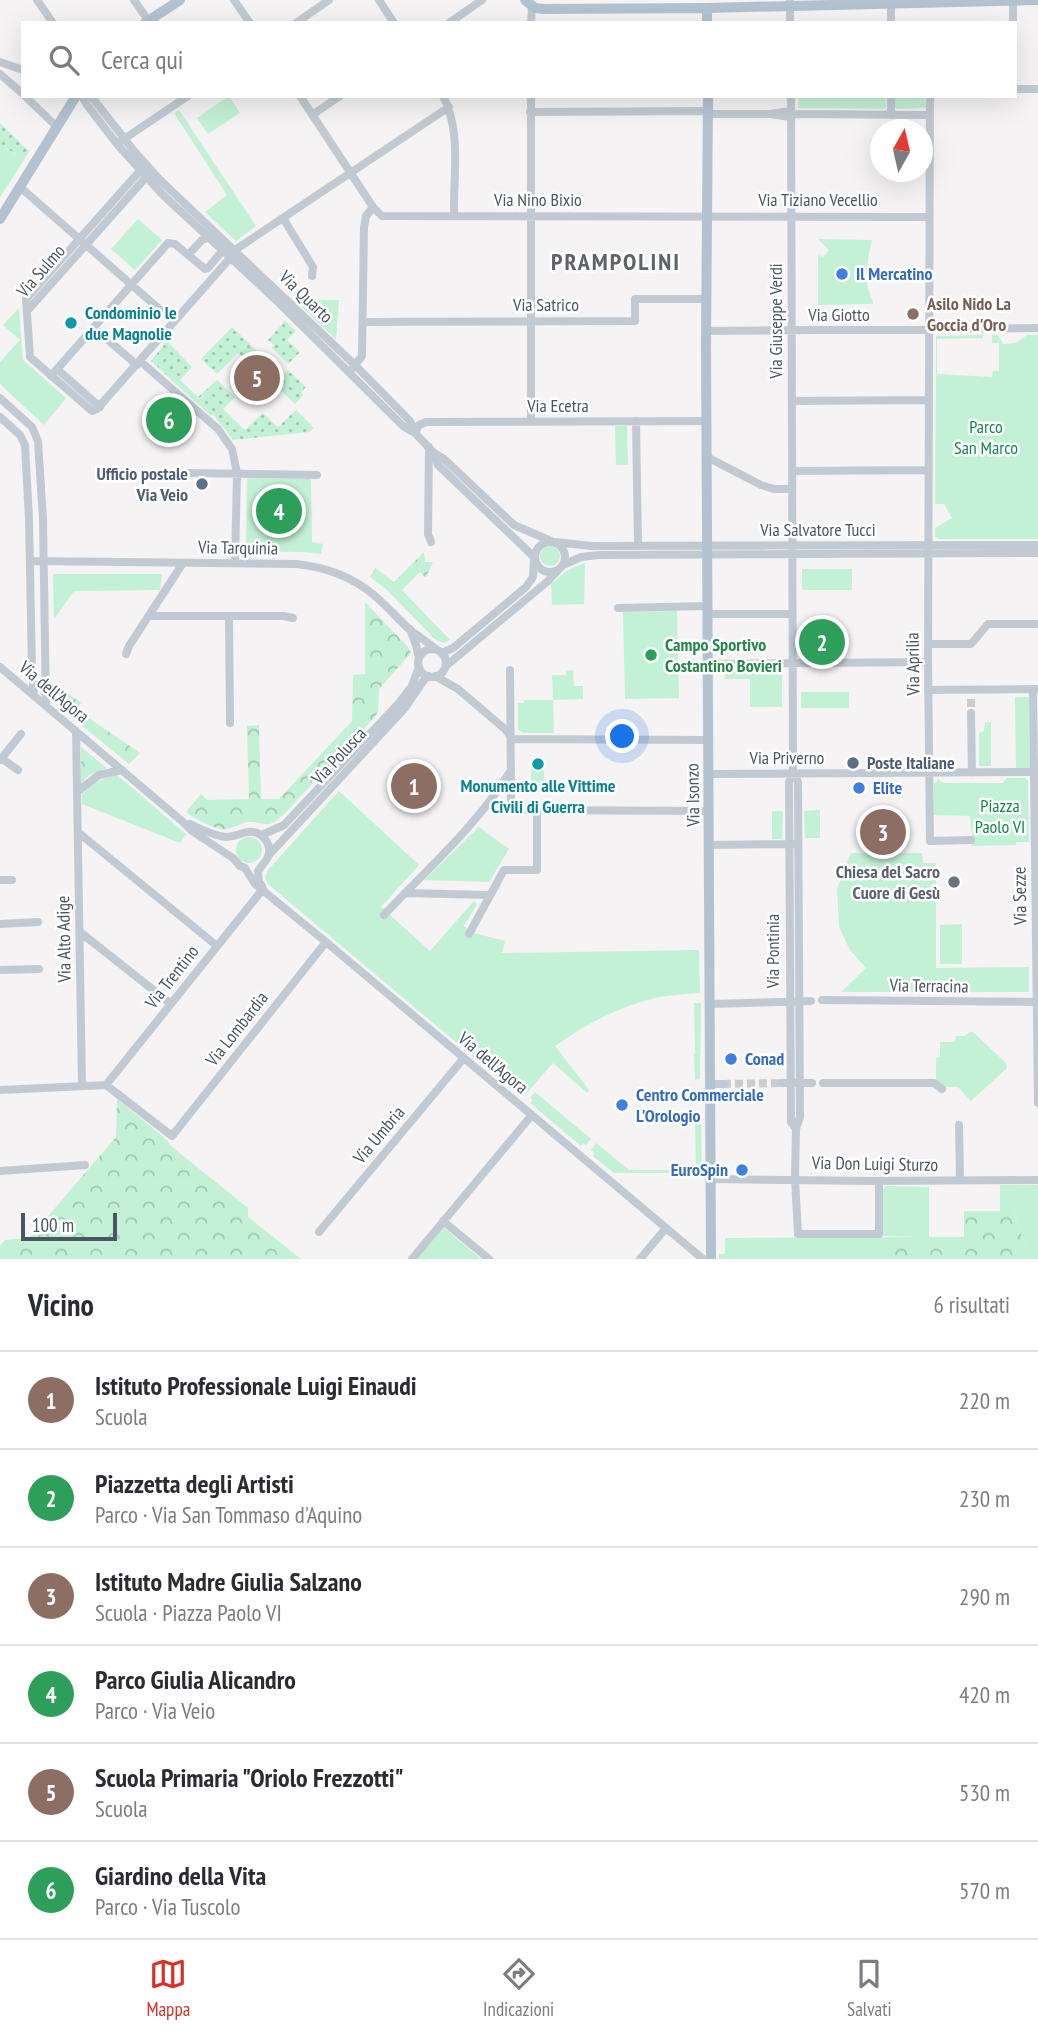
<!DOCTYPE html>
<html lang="it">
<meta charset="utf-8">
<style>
body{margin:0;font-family:"PT Sans Narrow",sans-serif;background:#f7f7f7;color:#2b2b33}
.compass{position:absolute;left:870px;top:119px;width:63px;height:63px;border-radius:50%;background:#fff;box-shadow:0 7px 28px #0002;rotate:8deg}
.scale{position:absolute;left:21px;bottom:18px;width:96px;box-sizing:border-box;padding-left:7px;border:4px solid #4a5661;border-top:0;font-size:19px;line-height:24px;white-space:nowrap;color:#4a5661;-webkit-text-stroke:5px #fff;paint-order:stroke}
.you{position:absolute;left:623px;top:737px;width:24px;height:24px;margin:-18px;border:5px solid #fff;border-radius:50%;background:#1a73e8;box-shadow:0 0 0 10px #1a73e833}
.badge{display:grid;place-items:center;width:46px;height:46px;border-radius:50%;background:#d93025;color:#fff;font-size:23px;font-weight:700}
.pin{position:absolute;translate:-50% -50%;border:4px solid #fff;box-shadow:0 2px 7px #0006}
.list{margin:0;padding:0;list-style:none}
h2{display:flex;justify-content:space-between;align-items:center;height:91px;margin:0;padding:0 28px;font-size:30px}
h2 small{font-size:23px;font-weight:400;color:#7c7c81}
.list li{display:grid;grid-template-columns:46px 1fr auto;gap:21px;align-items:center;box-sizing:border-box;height:98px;padding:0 28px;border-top:2px solid #e1e1e2}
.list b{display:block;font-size:26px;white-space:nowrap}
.list p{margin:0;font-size:23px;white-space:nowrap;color:#7c7c81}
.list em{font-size:23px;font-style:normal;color:#7c7c81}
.icon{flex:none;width:38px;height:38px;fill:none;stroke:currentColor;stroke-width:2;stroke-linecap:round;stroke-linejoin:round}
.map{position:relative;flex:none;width:1038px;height:1259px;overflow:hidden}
.search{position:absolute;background:#fff;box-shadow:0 7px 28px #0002;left:21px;right:21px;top:21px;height:77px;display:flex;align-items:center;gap:18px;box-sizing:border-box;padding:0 24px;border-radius:0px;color:#7c7c81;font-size:26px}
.sheet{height:679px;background:#fff}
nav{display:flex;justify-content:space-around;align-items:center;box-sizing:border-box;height:98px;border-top:2px solid #e1e1e2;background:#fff;font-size:19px;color:#7c7c81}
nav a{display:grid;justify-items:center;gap:4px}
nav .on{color:#d93025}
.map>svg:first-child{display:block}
.green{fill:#c3f1d5}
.forest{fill:url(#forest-crowns)}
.garden{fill:url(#garden-dots)}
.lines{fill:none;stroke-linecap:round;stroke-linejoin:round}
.minor-tunnel{stroke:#caccce;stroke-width:8;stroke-dasharray:8 4;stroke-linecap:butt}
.minor{stroke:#c1cad2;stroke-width:8}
.major{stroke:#b3c2d1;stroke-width:10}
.shop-dot{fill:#3f7fe0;stroke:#fff;stroke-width:2.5}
.education-dot{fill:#8d6e63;stroke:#fff;stroke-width:2.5}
.culture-dot{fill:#0f9aa8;stroke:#fff;stroke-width:2.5}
.service-dot{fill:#5c6f8a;stroke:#fff;stroke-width:2.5}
.leisure-dot{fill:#2e9e5b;stroke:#fff;stroke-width:2.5}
.worship-dot{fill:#6b7280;stroke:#fff;stroke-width:2.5}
.labels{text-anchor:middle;stroke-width:5;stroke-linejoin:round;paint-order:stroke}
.street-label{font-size:18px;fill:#4a5661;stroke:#fff}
.shop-label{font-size:18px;font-weight:bold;fill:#366cbe;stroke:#fff;text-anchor:start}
.education-label{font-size:18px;font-weight:bold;fill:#785e54;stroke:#fff;text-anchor:start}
.culture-label{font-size:18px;font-weight:bold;fill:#0d838f;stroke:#fff;text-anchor:start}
.park-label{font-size:18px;fill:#17864f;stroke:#fff}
.service-label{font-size:18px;font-weight:bold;fill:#4e5e75;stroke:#fff;text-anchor:end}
.leisure-label{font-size:18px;font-weight:bold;fill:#27864d;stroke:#fff;text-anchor:start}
.worship-label{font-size:18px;font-weight:bold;fill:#5b616d;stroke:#fff;text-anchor:end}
.district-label{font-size:24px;font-weight:bold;letter-spacing:2px;fill:#5f6368;stroke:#fff}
</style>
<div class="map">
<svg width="1038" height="1259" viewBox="0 0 1038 1259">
<defs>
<pattern id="forest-crowns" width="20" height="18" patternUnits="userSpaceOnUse" patternTransform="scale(1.75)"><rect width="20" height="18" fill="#c3f1d5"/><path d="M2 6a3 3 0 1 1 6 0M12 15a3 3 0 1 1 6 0" fill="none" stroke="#a0c6b0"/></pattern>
<pattern id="garden-dots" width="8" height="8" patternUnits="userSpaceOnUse" patternTransform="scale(1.75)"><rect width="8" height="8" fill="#c3f1d5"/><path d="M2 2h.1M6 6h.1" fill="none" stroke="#a0c6b0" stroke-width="1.8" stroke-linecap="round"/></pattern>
</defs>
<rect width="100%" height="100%" fill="#f5f3f3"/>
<path class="green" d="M229,96L240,113L208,134L197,118Z
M799,96H886V108L885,109L800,108H798Z
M894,96H925L926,108L897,109L895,107Z
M179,110L256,226L236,241L205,212L227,195L174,113Z
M2,146L24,160L0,197V148Z
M138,219L162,240L135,270L111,249Z
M818,239L872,240C868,255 866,272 868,288C869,294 873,298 873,304L818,305V255L823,257L829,250Z
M295,300H339L336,340Z
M19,308L23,360L66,398L44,425L0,384V362L20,340L3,325Z
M983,335V338L937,339V374L992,377L993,371H999V343H992V335H998L1003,344L1016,343L1027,335H1038V539H939L935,537V528L952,518L944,504H935L936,336Z
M171,393L196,415L178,437L145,436V427L143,425Z
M615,426H627L628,465H616Z
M247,478L311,479L312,542L323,544L321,554L304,552L241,551L246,547Z
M540 556a10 10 0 1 1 20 0a10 10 0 1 1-20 0Z
M585,563L584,604L552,605L551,584L568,570Z
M802,569H852V590H802Z
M53,574H162L160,590L74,591L54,619Z
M677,611L679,698L625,699L623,612Z
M813,631H830V653L813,654Z
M573,670L574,686H583V699L553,700L554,733H524L518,730V703H524V700H553L552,675H566V671Z
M725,670H782V707H750V679H725Z
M801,692H849V708H801Z
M1015,697H1029L1030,768H1016Z
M985,722H991V766H979V733L984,731Z
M531,760H544V792L531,791Z
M117,775L186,834L180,843L82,804V794C93,783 101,778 117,775Z
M1007,778H1025L1028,781L1029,842H1016V845L971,846L973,843L970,816L934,815V783L937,782V779L944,783H1003Z
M339,791L419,865L381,907L430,951L474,901L477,904L464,926L474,933L505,941L502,953L699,950L700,993C685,994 670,995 655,998C618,1007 586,1024 555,1046L589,1090L587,1093L553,1063L526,1094L523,1092L520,1096L268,884L265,878L267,871Z
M820,810V838H805L804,811Z
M772,811H783L782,839H772Z
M479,827L509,849L489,882L424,880Z
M236 850a13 13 0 1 1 26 0a13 13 0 1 1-26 0Z
M851,853H922L923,863H936V968L1029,967V992H841L866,968L850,950L839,927L837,889Z
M962,924V964H940V925Z
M694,1003H701L700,1079L695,1080L694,1053L699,1052H695Z
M970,1032H973L1006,1063L1007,1068L971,1101L958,1087H944L936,1080V1058L940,1057V1042H955L956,1036H965Z
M535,1092L591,1139L586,1145L583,1143L581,1146L530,1103L533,1100L530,1098Z
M695,1122H701L702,1173H614L593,1156L595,1153L591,1150L596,1143L629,1170H691V1165L696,1164Z
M1000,1185H1038V1259H1029L1014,1211H1000Z
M886,1186L929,1187V1237H964V1244H888L887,1259H719V1254H725V1238L923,1237L882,1236L883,1189Z
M443,1227L481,1259H416Z"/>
<path class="forest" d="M424,552L425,562H433L426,578L420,572L402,590L450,640L444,643L436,640L387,590L370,577L375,568L394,582Z
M365,602L408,647L411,653L379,689L378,712L374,718L285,813C266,831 269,822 249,822C241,822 235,828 228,829C217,831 194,819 186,812L201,794L207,800L249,799L247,726L259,725L261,799H279L352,721L353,675L365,674Z
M54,683L81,703L77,710L140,753L129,764L54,703Z
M81,747L107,768L89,775L81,784Z
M117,1099L167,1140L171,1146L248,1208V1217L301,1259H0V1246L5,1240L29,1238L116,1137Z
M964,1211H1014L1029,1259H887V1244H964Z"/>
<path class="garden" d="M0,123L29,151L24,160L3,146L0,148Z
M285,321L296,331L287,340L300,352L288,364L272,348L274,345L268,340Z
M232,327L263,357L253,368L238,353L217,374L201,359Z
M167,341L192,367L180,380L198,397L217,380L235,397L223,409L245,430L263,413L278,427L296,410L314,428L309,432L233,440L213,414L211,416L151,361Z
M288,370L306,387L301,392L303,395L295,404L274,384Z"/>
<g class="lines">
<path class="minor-tunnel" d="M971,699V713
M723,1084L781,1083"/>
<path class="minor" d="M37,0L53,23
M134,0L150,23
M234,0L250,23
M379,0L394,23
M790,0V23
M891,0V23
M1013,0V23
M296,23L329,0
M449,23L482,0
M531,23L532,6
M0,62L23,70
M0,74L23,94
M1015,89H1038
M25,96L57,127
M82,96L87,105L117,144L162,194L277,301L403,426L415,433
M91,96L134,151L160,180L356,366L410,421L415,433L434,453L444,459L514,525L551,541
M300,96L373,207L382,216L929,217
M443,96C462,132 453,176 454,216
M531,96V421
M791,96L793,773L789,782L791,1122L796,1129
M930,96L928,662L930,841L971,840
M790,111L770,114L791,117
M530,112L708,111
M708,114H770
M790,114L930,115
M312,115L340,96
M891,115V96
M121,141L188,96
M146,164L26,299L30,357L92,411L97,409L231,257L235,250L449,107
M20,187L174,322
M283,218L313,267L312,276
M188,255L202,240L209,237
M27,311L148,175
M364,322L635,321V299H707
M94,328L137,365
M707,331L1038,328
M140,361L218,429L232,449L237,473L235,563
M57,369L100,407
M352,369L362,356L364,227L366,216L373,207
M51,376L168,243L175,244L205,269L208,268L223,250
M0,398L32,427L38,441L43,519L46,706
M792,401L929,400
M0,417L20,435L25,445L29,519L32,670L34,696
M636,421L638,545
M415,433L419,425L426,422L707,421
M429,447L428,534L431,542
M434,453L438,465L534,557
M707,457L761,485L774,489H792
M792,471L928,470
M188,473L317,475
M535 557a15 15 0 1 1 30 0a15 15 0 1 1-30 0Z
M555,542L591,546L1038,545
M30,561L296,564C325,567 352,576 375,596C387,606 398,619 410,630C419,636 428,643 436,649
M563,565L581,557L598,555L1038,553
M618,608L708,606
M708,614H792
M149,616H283L293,618
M229,616L230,723
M410,629L416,645L419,658
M928,644H971L988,624H1038
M418 663a14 14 0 1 1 28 0a14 14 0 1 1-28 0Z
M442,653L453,648L526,587L533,577L534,559
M126,654L129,646L183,563
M709,664L928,662
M446,666L548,581L558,570
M0,667L183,822L192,831L233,858L240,866L245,868L255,884L326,942L703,1259
M510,670L511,800L514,808L518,810L709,811
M435,676L458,689L506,730L510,736
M1033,689L1038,1103
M928,690L1037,689
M971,713L972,773
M76,731L82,1086
M511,739L708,740
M1,758L18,770
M0,760L21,734
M793,773L798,782L800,1117L796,1129L795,1179L798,1234H879V1181
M708,774L1034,772
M78,791L99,775L122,770
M190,824C201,829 213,836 226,837C236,837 239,833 248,832C261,830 273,844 268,857C265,863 261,866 258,871L259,882L262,886
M79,833L217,946
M262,835L284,825L399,703L412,686L419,667
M709,845L793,844
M268,856L405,708L424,680L429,676
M0,880H12
M405,893L490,895
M384,915C428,868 477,826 511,770
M0,924L38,922
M80,932L171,1004
M469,934L504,870H537V810
M0,970L39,969
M822,1000L1036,1002
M710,1004L811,1001
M781,1083H812
M823,1083H934L942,1089
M710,1084H723
M106,1085L263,889
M0,1090L106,1085L172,1136L326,942
M959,1125L960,1180
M0,1171L85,1165
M711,1179L873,1181L1038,1180
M443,1221L489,1259
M319,1232L463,1059
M412,1259L531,1116
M640,1259L666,1228"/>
<path class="major" d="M525,0L535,8L544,9L707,8L1038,0
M145,23L180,0
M707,23V8
M708,96L706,345L711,1259
M0,219L76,96"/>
</g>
<g class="shop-dot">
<circle cx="842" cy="274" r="7"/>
<circle cx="859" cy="788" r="7"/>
<circle cx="731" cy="1059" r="7"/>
<circle cx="622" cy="1105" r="7"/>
<circle cx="742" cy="1170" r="7"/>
</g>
<circle class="education-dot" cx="913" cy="314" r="7"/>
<g class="culture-dot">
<circle cx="71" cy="323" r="7"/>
<circle cx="538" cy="764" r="7"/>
</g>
<g class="service-dot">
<circle cx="202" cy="484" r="7"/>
<circle cx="853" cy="763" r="7"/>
</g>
<circle class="leisure-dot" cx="651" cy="655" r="7"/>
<circle class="worship-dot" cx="954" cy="882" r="7"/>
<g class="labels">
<g class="street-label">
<text x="538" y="206">Via Nino Bixio</text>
<text x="818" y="206">Via Tiziano Vecellio</text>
<text transform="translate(41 271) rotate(-49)" y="6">Via Sulmo</text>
<text transform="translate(306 297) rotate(44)" y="6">Via Quarto</text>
<text x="546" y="311">Via Satrico</text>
<text x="839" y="321">Via Giotto</text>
<text transform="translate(776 321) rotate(-90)" y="6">Via Giuseppe Verdi</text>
<text x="558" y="412">Via Ecetra</text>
<text x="818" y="536">Via Salvatore Tucci</text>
<text transform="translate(238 548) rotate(1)" y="6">Via Tarquinia</text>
<text transform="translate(913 664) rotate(-91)" y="6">Via Aprilia</text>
<text transform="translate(54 692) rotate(40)" y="6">Via dell'Agora</text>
<text transform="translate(339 756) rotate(-47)" y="6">Via Polusca</text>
<text x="787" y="764">Via Priverno</text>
<text transform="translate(693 795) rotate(-91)" y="6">Via Isonzo</text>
<text transform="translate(1020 896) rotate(-91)" y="6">Via Sezze</text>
<text transform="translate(64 939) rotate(-91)" y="6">Via Alto Adige</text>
<text transform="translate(773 951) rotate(-90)" y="6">Via Pontinia</text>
<text transform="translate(172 977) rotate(-52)" y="6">Via Trentino</text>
<text transform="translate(929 986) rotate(1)" y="6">Via Terracina</text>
<text transform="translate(237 1029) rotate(-52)" y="6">Via Lombardia</text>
<text transform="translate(493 1063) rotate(40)" y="6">Via dell'Agora</text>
<text transform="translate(379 1135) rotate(-50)" y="6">Via Umbria</text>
<text transform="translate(875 1164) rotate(1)" y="6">Via Don Luigi Sturzo</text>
</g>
<g class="shop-label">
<text x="856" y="280">Il Mercatino</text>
<text x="873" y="794">Elite</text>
<text x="745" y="1065">Conad</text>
<text x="636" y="1101">Centro Commerciale<tspan x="636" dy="21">L'Orologio</tspan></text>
<text x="728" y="1176" text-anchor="end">EuroSpin</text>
</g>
<g class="education-label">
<text x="927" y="310">Asilo Nido La<tspan x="927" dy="21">Goccia d'Oro</tspan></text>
</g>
<g class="culture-label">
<text x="85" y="319">Condominio le<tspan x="85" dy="21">due Magnolie</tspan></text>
<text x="538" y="792" text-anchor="middle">Monumento alle Vittime<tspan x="538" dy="21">Civili di Guerra</tspan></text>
</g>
<g class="park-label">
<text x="986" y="433">Parco<tspan x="986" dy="21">San Marco</tspan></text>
<text x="1000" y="812">Piazza<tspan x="1000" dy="21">Paolo VI</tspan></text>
</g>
<g class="service-label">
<text x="188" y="480">Ufficio postale<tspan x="188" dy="21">Via Veio</tspan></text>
<text x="867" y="769" text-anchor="start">Poste Italiane</text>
</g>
<g class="leisure-label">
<text x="665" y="651">Campo Sportivo<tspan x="665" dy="21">Costantino Bovieri</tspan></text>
</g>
<g class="worship-label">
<text x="940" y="878">Chiesa del Sacro<tspan x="940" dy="21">Cuore di Gesù</tspan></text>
</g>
<g class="district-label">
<text x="616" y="270">PRAMPOLINI</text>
</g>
</g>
</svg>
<svg class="compass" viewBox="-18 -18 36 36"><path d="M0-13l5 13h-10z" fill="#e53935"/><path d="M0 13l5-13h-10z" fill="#7c7c81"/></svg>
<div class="scale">100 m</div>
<div class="you"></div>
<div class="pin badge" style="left:414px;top:786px;background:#8d6e63">1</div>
<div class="pin badge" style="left:822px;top:642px;background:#2e9e5b">2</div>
<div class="pin badge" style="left:883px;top:832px;background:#8d6e63">3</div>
<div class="pin badge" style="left:279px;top:511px;background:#2e9e5b">4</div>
<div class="pin badge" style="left:257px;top:378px;background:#8d6e63">5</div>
<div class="pin badge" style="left:169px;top:420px;background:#2e9e5b">6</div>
<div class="search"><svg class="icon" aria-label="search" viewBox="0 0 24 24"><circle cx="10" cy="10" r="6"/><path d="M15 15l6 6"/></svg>Cerca qui</div>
</div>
<section class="sheet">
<h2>Vicino<small>6 risultati</small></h2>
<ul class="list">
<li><span class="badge" style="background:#8d6e63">1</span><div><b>Istituto Professionale Luigi Einaudi</b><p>Scuola</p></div><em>220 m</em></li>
<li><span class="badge" style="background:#2e9e5b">2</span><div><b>Piazzetta degli Artisti</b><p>Parco · Via San Tommaso d'Aquino</p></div><em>230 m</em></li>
<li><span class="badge" style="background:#8d6e63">3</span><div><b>Istituto Madre Giulia Salzano</b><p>Scuola · Piazza Paolo VI</p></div><em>290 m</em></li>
<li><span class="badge" style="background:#2e9e5b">4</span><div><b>Parco Giulia Alicandro</b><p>Parco · Via Veio</p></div><em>420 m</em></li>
<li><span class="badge" style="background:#8d6e63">5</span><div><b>Scuola Primaria &quot;Oriolo Frezzotti&quot;</b><p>Scuola</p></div><em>530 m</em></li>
<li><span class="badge" style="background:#2e9e5b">6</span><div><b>Giardino della Vita</b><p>Parco · Via Tuscolo</p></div><em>570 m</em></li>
</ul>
</section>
<nav>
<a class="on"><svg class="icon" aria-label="map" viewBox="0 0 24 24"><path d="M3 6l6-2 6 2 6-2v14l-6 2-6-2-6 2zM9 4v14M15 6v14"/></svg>Mappa</a>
<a><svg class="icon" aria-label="directions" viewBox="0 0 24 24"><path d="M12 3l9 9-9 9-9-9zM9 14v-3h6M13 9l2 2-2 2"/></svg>Indicazioni</a>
<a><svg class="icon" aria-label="saved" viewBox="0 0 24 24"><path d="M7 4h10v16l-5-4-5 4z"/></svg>Salvati</a>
</nav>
